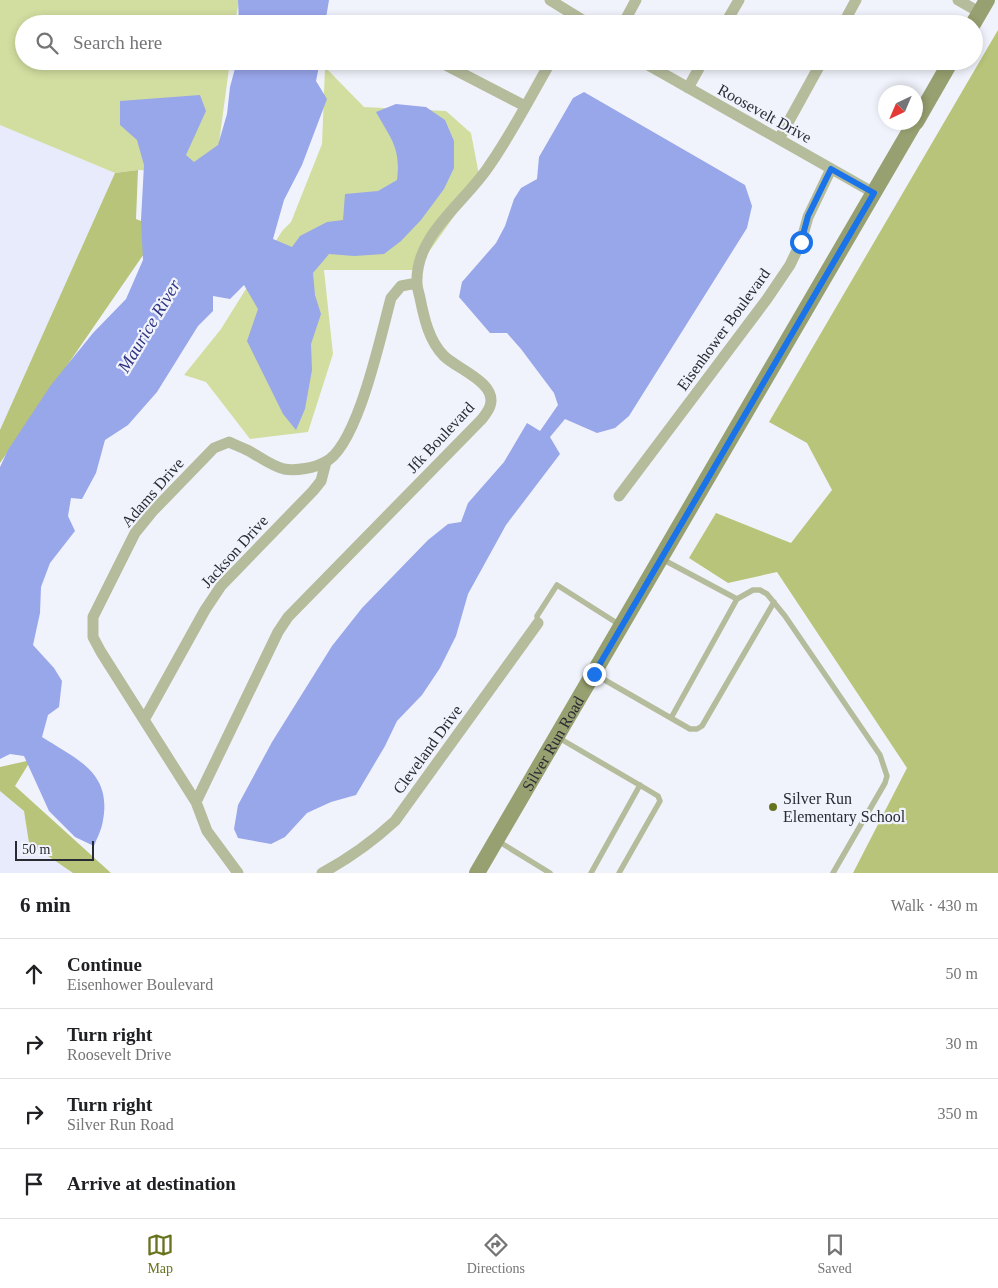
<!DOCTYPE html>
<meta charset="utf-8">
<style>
body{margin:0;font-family:Georgia,serif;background:#f6f6f6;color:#202124}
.compass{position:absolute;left:878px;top:85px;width:45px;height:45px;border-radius:50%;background:#fff;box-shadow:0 2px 8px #0003;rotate:224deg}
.scale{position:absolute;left:15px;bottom:12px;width:79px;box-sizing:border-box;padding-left:5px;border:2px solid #292b33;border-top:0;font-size:14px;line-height:18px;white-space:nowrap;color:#292b33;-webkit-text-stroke:4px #f1f3fc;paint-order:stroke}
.stop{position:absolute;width:15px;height:15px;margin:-11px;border:4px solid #1a73e8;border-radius:50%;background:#fff}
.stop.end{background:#1a73e8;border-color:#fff;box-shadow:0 1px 5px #0008}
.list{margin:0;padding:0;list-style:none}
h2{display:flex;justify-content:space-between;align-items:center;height:65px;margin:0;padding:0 20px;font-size:21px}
h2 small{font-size:16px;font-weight:400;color:#757577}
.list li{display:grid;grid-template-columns:32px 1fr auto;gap:15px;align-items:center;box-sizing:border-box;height:70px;padding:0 20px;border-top:1px solid #e0e0e0}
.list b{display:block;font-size:19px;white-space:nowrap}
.list p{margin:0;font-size:16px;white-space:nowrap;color:#757577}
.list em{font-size:16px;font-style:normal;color:#757577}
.icon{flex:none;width:28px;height:28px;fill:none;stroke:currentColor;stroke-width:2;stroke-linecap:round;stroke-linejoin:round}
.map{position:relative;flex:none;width:998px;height:873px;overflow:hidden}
.search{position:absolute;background:#fff;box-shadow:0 2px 8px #0003;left:15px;right:15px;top:15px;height:55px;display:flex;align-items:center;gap:12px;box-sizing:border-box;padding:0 18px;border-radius:28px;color:#757577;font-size:19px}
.sheet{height:345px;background:#fff}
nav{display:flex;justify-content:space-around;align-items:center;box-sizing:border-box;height:70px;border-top:1px solid #e0e0e0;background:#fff;font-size:14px;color:#757577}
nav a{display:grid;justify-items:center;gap:2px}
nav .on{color:#68731e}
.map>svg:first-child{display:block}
.built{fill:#e7ebfc}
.green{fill:#d2dea0}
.forest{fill:#b7c479}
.water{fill:#98a6ea}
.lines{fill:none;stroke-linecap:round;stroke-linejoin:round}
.service{stroke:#b5bc9c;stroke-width:5.5}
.minor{stroke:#b5bc9c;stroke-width:11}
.secondary{stroke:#97a070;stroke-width:16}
.route{stroke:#1a73e8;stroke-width:6}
.poi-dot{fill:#68731e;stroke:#f1f3fc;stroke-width:2}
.labels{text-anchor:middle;stroke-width:4.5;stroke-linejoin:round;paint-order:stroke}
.street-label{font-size:16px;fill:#292b33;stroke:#f1f3fc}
.poi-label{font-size:16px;fill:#292b33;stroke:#f1f3fc;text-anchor:start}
.water-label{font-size:18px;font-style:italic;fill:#2e3482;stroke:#f1f3fc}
</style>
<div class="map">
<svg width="998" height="873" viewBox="0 0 998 873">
<rect width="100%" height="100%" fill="#f1f3fc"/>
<path class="built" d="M0,125L115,173L0,430Z
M0,791L24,811L29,843L73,873H0Z"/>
<path class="green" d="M0,0H239L235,24H24V61H230L217,158L197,173L138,170L115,173L0,125Z
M325,67L364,107L446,111L471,133L480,180L416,270H324L333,354L308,432L250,439L206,382L184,375L221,329L282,231L291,222L322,144Z"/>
<path class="forest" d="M998,30V873H853L907,768L777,572L728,583L689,558L716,513L791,543L832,490L807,443L769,422Z
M138,170L136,219L161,229L0,463V430L115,173Z
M31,760L15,786L111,873H73L29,843L24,811L0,791V767Z"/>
<path class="water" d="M238,0H329L325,24H239Z
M237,61H320L316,81L327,99L302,165L284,200L273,239L292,247L300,236L327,222L343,220L345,194L378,191L397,180C401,148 391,139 376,112L396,104L426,107L445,120L454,141V168L444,189L421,220L401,241L384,254L354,256L329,254L313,273L315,295L321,314L311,344L312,370L305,409L296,430L283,414L247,341L258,309L244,285L230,299L213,296V311L198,326L157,392L128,425L105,440L96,473L82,499L71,498L68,516L75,531L50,563L41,587L40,613L33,645L54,668L62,681L59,707L48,715L42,737C76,759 112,772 103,820C102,829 97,838 94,846L75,837L49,811L24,756L10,754L0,759V467L8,450L51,385L93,333L126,299L143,260L141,220L144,165L137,140L120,125V101L200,95L206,111L186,155L194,162L218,145L227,114L230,87Z
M584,92L745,185L752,206L747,228L629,416L615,428L597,433L565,419L550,437L560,454L506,525L468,594L456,636L440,668L422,695L397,721L385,746L356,795L331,802L307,813L285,837L271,844L238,838L234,829L238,805L272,742L332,646L362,608L428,540L448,524L461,522L468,503L504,462L527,423L540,431L558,405L554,393L521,349L507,333H490L459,297L462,282L496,243L505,226L514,199L521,188L537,179L539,157L573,98Z"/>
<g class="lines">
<path class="service" d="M662,559L737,599
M538,623L537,616L557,585L620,625
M596,675L690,729H697L702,726L774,602
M671,718L737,599L753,590H760L767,594L785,616L880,755L887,776L885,783L833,873
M559,738L648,790L658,796L660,801L619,873
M498,841L550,873
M591,873L640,785"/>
<path class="minor" d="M550,0L589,24
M958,0L979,12
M623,24L636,0
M725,24L739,0
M843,24L856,0
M438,61L525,106
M641,61L874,193
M688,88L703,61
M779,139L822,61
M619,496L767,299L790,265L801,242L808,217L831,169
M144,720L205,610L221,586L313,491L321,481L326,462
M196,802L278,632L288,617L482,419C485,415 489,410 490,406C498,383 457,369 444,356C429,341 424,318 420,298C419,293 417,288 417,283C415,234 465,203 489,166C512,133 531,96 551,61
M238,873L207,831L196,802L101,652L93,637V617L135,533L152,512L214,448L229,442C235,445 241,447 247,450C259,456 271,466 284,469C296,471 315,468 325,462C358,446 381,334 391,298L401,286L417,283
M322,873C350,858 372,842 395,821L538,623"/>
<g class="secondary">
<path d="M973,24L987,0"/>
<path d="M916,122L951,61"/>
<path id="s1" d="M477,873L915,122"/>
</g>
</g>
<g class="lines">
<path class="route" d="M594,674L874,193L831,169L808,216L801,242"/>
</g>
<circle class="poi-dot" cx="773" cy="807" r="5"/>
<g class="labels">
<g class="street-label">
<text transform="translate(765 113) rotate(29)" y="6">Roosevelt Drive</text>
<text transform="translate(723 329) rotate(-54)" y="6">Eisenhower Boulevard</text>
<text transform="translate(440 437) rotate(-47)" y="6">Jfk Boulevard</text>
<text transform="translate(152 492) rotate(-49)" y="6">Adams Drive</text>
<text transform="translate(234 551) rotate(-48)" y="6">Jackson Drive</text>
<text dy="6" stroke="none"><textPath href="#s1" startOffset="150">Silver Run Road</textPath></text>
<text transform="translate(427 749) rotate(-54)" y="6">Cleveland Drive</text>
</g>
<g class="poi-label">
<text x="783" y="804">Silver Run<tspan x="783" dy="18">Elementary School</tspan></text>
</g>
<g class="water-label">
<text transform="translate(149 326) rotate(-59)" y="6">Maurice River</text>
</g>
</g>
</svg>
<svg class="compass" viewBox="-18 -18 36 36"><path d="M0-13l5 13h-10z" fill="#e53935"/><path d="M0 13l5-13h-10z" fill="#757577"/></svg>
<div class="scale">50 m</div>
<div class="stop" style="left:801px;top:242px"></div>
<div class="stop end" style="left:594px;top:674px"></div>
<div class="search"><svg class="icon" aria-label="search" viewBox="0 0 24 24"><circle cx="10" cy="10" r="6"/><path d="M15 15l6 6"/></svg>Search here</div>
</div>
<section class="sheet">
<h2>6 min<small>Walk · 430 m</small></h2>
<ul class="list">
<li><svg class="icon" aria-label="ahead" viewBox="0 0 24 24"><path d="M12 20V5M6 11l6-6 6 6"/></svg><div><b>Continue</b><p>Eisenhower Boulevard</p></div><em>50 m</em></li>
<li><svg class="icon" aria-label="right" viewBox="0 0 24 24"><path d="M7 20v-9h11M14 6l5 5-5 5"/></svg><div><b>Turn right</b><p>Roosevelt Drive</p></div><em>30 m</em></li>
<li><svg class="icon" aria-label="right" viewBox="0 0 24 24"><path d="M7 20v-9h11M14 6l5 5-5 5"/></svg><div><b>Turn right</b><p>Silver Run Road</p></div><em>350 m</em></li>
<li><svg class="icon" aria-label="arrive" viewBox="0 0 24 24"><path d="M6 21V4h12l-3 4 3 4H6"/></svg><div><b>Arrive at destination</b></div></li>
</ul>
</section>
<nav>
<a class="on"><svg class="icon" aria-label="map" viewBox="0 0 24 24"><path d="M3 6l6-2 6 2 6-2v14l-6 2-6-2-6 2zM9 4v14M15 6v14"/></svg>Map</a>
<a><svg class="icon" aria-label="directions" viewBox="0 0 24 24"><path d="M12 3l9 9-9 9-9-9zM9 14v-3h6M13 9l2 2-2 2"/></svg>Directions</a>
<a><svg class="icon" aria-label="saved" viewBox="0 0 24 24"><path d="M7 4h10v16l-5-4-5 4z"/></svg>Saved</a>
</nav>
